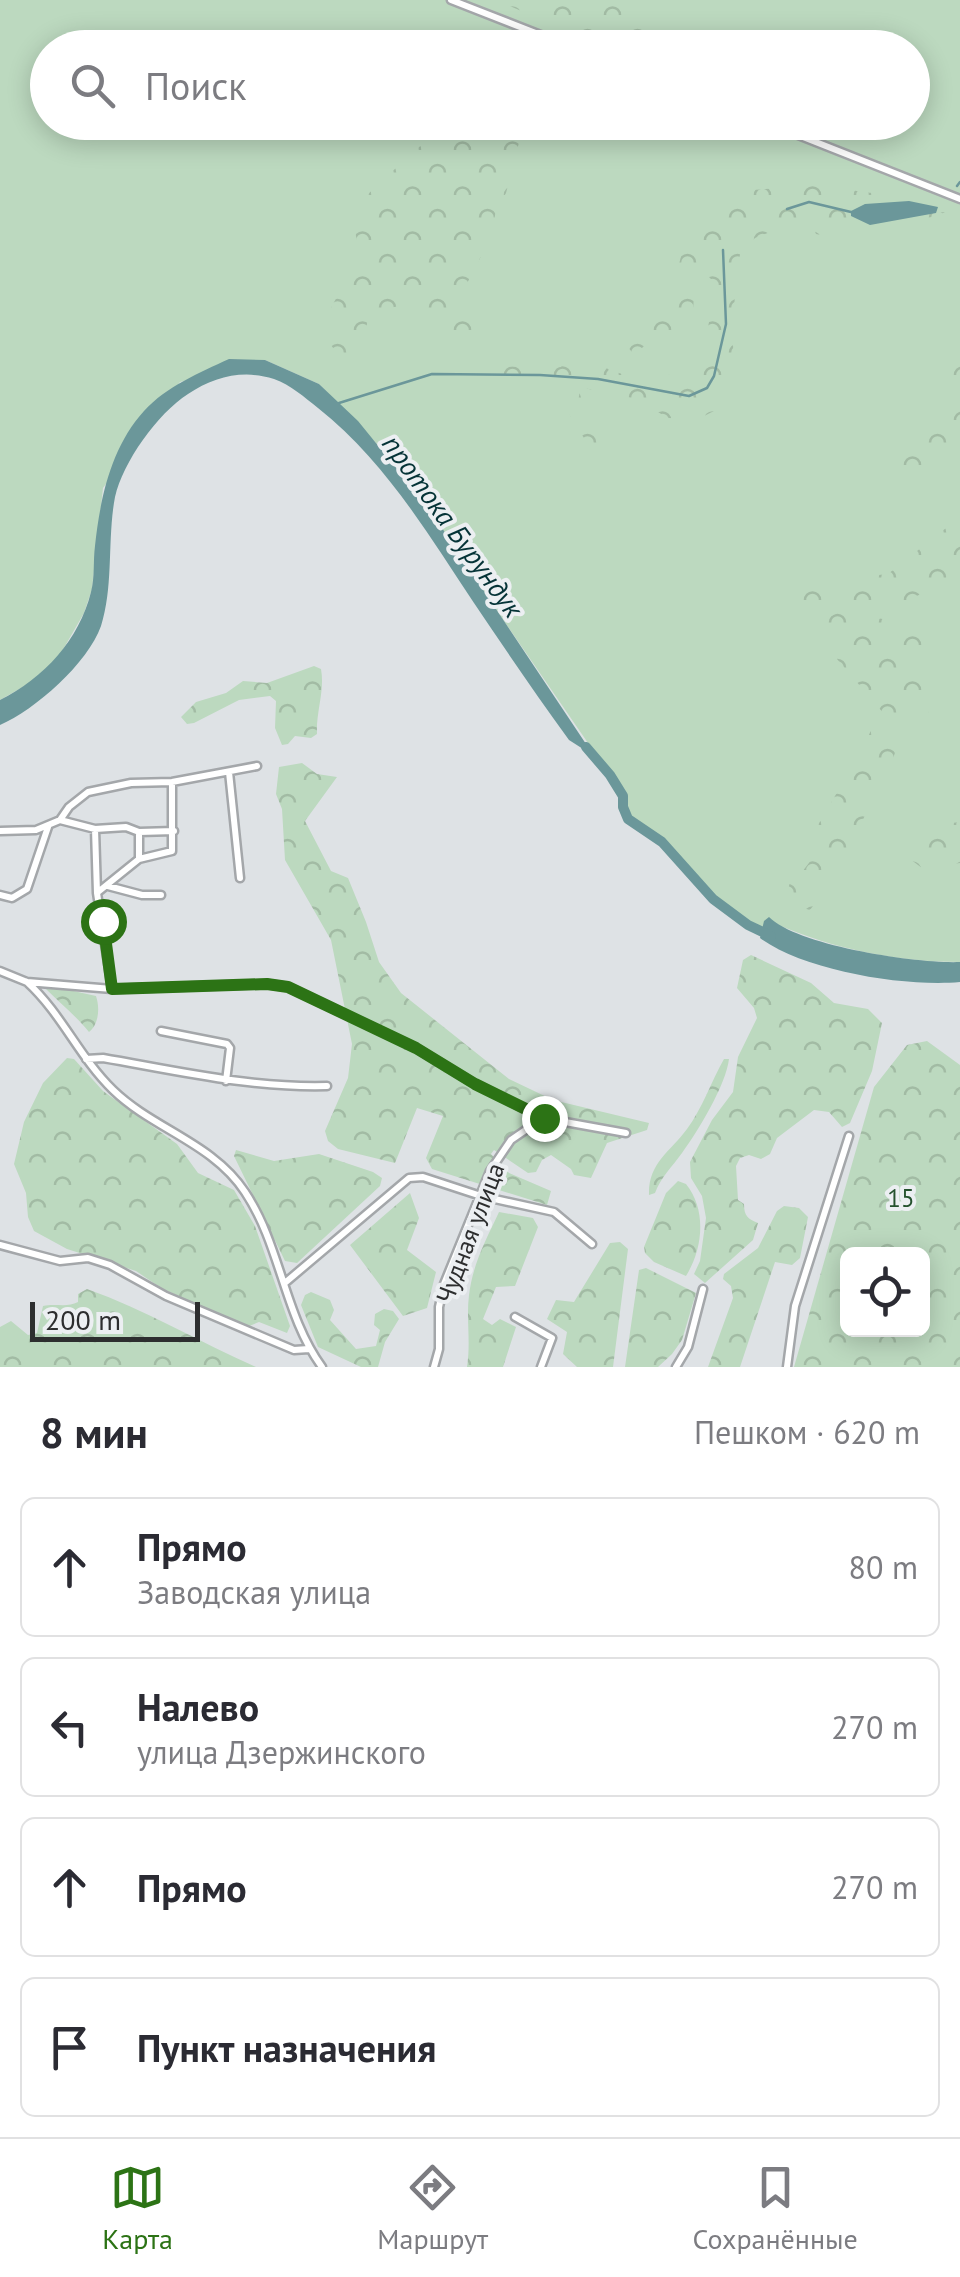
<!DOCTYPE html>
<html lang="ru">
<meta charset="utf-8">
<style>
body{margin:0;font-family:"PT Sans",sans-serif;background:#f7f7f7;color:#2b2b33}
.controls{position:absolute;right:30px;bottom:30px;display:grid;overflow:hidden;border-radius:15px;box-shadow:0 5px 25px #0003}
.controls button{width:90px;height:90px;display:grid;place-items:center;padding:0;border:0;border-bottom:2px solid #e1e1e2;background:#fff;color:#2b2b33;font:50px sans-serif}
.scale{position:absolute;left:30px;bottom:25px;width:170px;box-sizing:border-box;padding-left:10px;border:5px solid #2d2e2f;border-top:0;font-size:28px;line-height:35px;white-space:nowrap;color:#2d2e2f;-webkit-text-stroke:8px #eceff2;paint-order:stroke}
.stop{position:absolute;width:30px;height:30px;margin:-22px;border:8px solid #2c7315;border-radius:50%;background:#fff}
.stop.end{background:#2c7315;border-color:#fff;box-shadow:0 2px 10px #0008}
.list{margin:0;padding:0;list-style:none}
h2{display:flex;justify-content:space-between;align-items:center;height:130px;margin:0;padding:0 40px;font-size:42px}
h2 small{font-size:32px;font-weight:400;color:#7c7c81}
.list li{display:grid;grid-template-columns:65px 1fr auto;gap:30px;align-items:center;box-sizing:border-box;height:140px;margin:0 20px 20px;padding:0 20px;border:2px solid #e1e1e2;border-radius:15px}
.list b{display:block;font-size:38px;white-space:nowrap}
.list p{margin:0;font-size:32px;white-space:nowrap;color:#7c7c81}
.list em{font-size:32px;font-style:normal;color:#7c7c81}
.icon{flex:none;width:55px;height:55px;fill:none;stroke:currentColor;stroke-width:2;stroke-linecap:round;stroke-linejoin:round}
.map{position:relative;flex:none;width:960px;height:1367px;overflow:hidden}
.search{position:absolute;background:#fff;box-shadow:0 5px 25px #0003;left:30px;right:30px;top:30px;height:110px;display:flex;align-items:center;gap:25px;box-sizing:border-box;padding:0 35px;border-radius:55px;color:#7c7c81;font-size:38px}
.sheet{height:770px;background:#fff}
nav{display:flex;justify-content:space-around;align-items:center;box-sizing:border-box;height:140px;border-top:2px solid #e1e1e2;background:#fff;font-size:28px;color:#7c7c81}
nav a{display:grid;justify-items:center;gap:5px}
nav .on{color:#2c7315}
.map>svg:first-child{display:block}
.green{fill:#bcd9bf;fill-rule:evenodd}
.forest{fill:url(#forest-crowns);fill-rule:evenodd}
.water{fill:#6b979a}
.lines{fill:none;stroke-linecap:round;stroke-linejoin:round}
.stream{stroke:#6b979a;stroke-width:2.5}
.river{stroke:#6b979a;stroke-width:10}
.minor-casing{stroke:#a4a7aa;stroke-width:11}
.minor{stroke:#fff;stroke-width:6}
.route{stroke:#2c7315;stroke-width:12}
.labels{text-anchor:middle;stroke-width:8;stroke-linejoin:round;paint-order:stroke}
.park-label{font-size:25px;fill:#25522e;stroke:#eceff2}
.street-label{font-size:25px;fill:#2d2e2f;stroke:#eceff2}
.water-label{font-size:28px;font-style:italic;fill:#053337;stroke:#eceff2}
</style>
<div class="map">
<svg width="960" height="1367" viewBox="0 0 960 1367">
<defs>
<pattern id="forest-crowns" width="20" height="18" patternUnits="userSpaceOnUse" patternTransform="scale(2.5)"><rect width="20" height="18" fill="#bcd9bf"/><path d="M2 6a3 3 0 1 1 6 0M12 15a3 3 0 1 1 6 0" fill="none" stroke="#a2bba4"/></pattern>
</defs>
<rect width="100%" height="100%" fill="#dee2e5"/>
<path class="green" d="M0,0H960V962C897,962 834,949 776,924L764,926L761,932L713,899L662,842L628,819L623,807V795L610,775L396,464L319,384L265,360L180,382L103,488L92,589L84,613L57,660L28,684L0,700ZM48,48H912V122H48Z"/>
<path class="forest" d="M496,0L638,2L644,4L651,40L646,47C623,48 605,36 582,37Z
M437,123H524L506,193L496,210L491,237L461,295L441,314L417,311L412,303L368,313L364,353L355,360C335,353 327,345 322,325L340,291L366,261C325,192 412,174 437,123Z
M835,184C864,199 900,188 929,204L909,201L855,208L893,222L921,214L946,212L888,232L862,230L837,238L816,234L812,224L802,219L755,238L740,254L732,323L734,367L731,386L714,411L698,419L668,418L636,399L584,388L579,391L582,401L595,421C594,431 598,436 607,441L608,449L599,465C588,464 583,457 572,458L568,451L582,446L584,438C574,424 569,410 558,397L561,389L537,382L475,380L473,376C499,359 532,371 561,367L562,358L577,354L582,359L600,362L609,370L642,380L660,374L690,377L701,365L709,322L704,295L712,280L709,277H704L694,286L693,320L682,336L656,334L640,350L632,352L623,342L624,336L653,321L669,305L685,240L711,206L752,190Z
M482,310L489,313L491,322C473,338 455,346 441,322L453,313Z
M960,357V451L921,470H896L890,464V456C907,436 945,437 951,406C954,393 951,378 952,365Z
M960,517V567C948,576 935,587 921,594C882,614 831,609 791,597L796,588L821,581L888,574Z
M837,613L883,619L908,631L922,633C921,659 932,696 928,718L922,722L885,715L819,638L820,622Z
M314,666L321,669C325,691 316,711 317,734L311,738L295,736L288,744L282,745L275,728L276,701L270,696L239,700L194,723L187,724L181,717L196,702L226,693L243,681L267,683Z
M879,724L896,733L899,741L887,776L821,895L810,910L793,905L788,891L791,876L802,872L812,859L818,825L862,750L873,726Z
M302,763L317,774L337,777L305,821L331,871L348,878L366,922L379,962L401,993L509,1079L553,1100L649,1123L647,1130L607,1143L591,1178L574,1175L571,1169L551,1155L542,1160L536,1172L528,1173L494,1150L491,1154L509,1173L551,1191L547,1205L432,1169L426,1158L443,1116L417,1108L395,1163L338,1149L328,1141L325,1131L348,1078L352,1044L331,940L285,860L282,809L276,794L279,767Z
M960,822V863L922,868L910,859V828Z
M751,955L811,983L834,1003L868,1009L882,1023L872,1071L850,1123L842,1127L829,1112L814,1110L777,1138L770,1154L761,1159L749,1155L740,1158L736,1166L738,1200L744,1204C744,1216 748,1219 758,1223L753,1240L705,1283L694,1274L700,1261L706,1218L702,1196L691,1178L690,1162L712,1120L733,1092L738,1057L757,1018L754,1008L737,988L743,960Z
M51,986L96,996C100,1008 99,1024 89,1032C76,1016 61,1004 46,989Z
M927,1041L960,1065V1367H794L874,1087L907,1045ZM848,1254H922V1330H848Z
M67,1058L74,1059L103,1091L177,1144L198,1173L234,1190L255,1226L290,1326L287,1333L259,1322L247,1327L161,1288L136,1271L67,1249L34,1231L28,1217L26,1193L14,1164L24,1122L43,1083Z
M724,1059H729C726,1085 698,1131 682,1153C672,1167 661,1177 655,1193L649,1195C648,1163 670,1152 687,1129C702,1109 711,1082 724,1059Z
M236,1150L274,1161L319,1154L373,1172L382,1178L380,1186L297,1263L285,1261L234,1156Z
M678,1181L686,1184C707,1210 703,1249 686,1276L654,1262L645,1253L644,1247L666,1193Z
M410,1193L419,1218L407,1250L436,1272L427,1308L403,1316L350,1245Z
M784,1206L799,1208L808,1217L800,1258L792,1265L775,1262L740,1367H708L733,1298L731,1286L723,1279L724,1274L758,1248L777,1211Z
M499,1212L533,1218L538,1227L515,1286L496,1287L483,1319L492,1325L500,1319L516,1327L503,1367H467C471,1341 466,1318 469,1295C473,1263 486,1240 499,1212Z
M620,1242L628,1249L613,1367H577L563,1354L567,1332L547,1319L556,1300L574,1302L610,1243Z
M646,1268L696,1293L682,1340L672,1354L658,1367H625L639,1270Z
M87,1289C146,1310 199,1342 256,1367H0V1327L11,1321L28,1335L37,1333L43,1306C55,1303 67,1308 78,1302V1294Z
M311,1292L330,1300L334,1310L330,1320L356,1349L376,1346L380,1330L374,1325L375,1314L384,1309L393,1311L399,1319L385,1342L378,1367H361L318,1347L301,1305L305,1295Z"/>
<path class="water" d="M909,201L938,207L936,213L870,225L851,216V211L865,204Z
M229,359L265,360L319,384L358,421L428,507L594,756L569,740C537,696 505,649 474,603C428,534 385,461 318,408C304,397 291,385 274,379C243,369 214,377 188,394C157,414 123,462 115,497C107,539 114,585 101,626C88,663 35,710 0,725V700C44,678 79,640 91,592C95,577 93,561 95,546C100,499 111,447 144,411C167,386 199,373 229,359Z
M769,917C798,946 919,964 960,962V982C905,987 805,971 760,938L764,921Z"/>
<g class="lines">
<path class="stream" d="M957,186L960,182
M787,209L809,202L851,212
M339,403L432,374L540,375L598,379L689,396L707,388L714,376L726,324L723,250"/>
<path class="river" d="M586,747L610,775L623,796V807L628,819L662,842L713,899L748,925L771,936"/>
<g class="minor-casing">
<path id="minor" d="M451,0L574,48
M765,122L960,199
M229,772L240,878
M60,820L69,807L88,792L131,783L172,782L257,766
M95,829L97,893L112,989
M0,831L36,830L60,820L95,829L126,827L139,832L174,831
M139,859V832
M108,886L142,895H161
M98,892L139,859L172,851V782
M0,895L12,898L27,889L48,827
M0,971L27,982L112,989L267,984L288,987L416,1048L475,1084L543,1118L626,1133
M27,982C62,1014 79,1057 113,1090C153,1129 213,1143 245,1192C281,1246 284,1315 322,1367
M161,1031L227,1044L230,1048L226,1081
M86,1059L103,1058C178,1071 250,1088 327,1086
M0,1245L60,1261L88,1258L110,1265L166,1296L294,1350L309,1349
M286,1282L409,1178L423,1177L481,1196L554,1212L592,1244
M515,1317L552,1338L541,1367
M434,1367L439,1349V1307L444,1284L490,1171L511,1140L543,1118
M676,1367L688,1347L703,1289
M787,1367L795,1306L849,1136"/>
</g>
<use href="#minor" class="minor"/>
</g>
<g class="lines">
<path class="route" d="M103,921L112,989L267,984L288,987L416,1048L475,1084L544,1118"/>
</g>
<g class="labels">
<g class="park-label">
<text x="901" y="1207">15</text>
</g>
<g class="street-label">
<text transform="translate(470 1233) rotate(-69)" y="9">Чудная улица</text>
</g>
<g class="water-label">
<text transform="translate(453 526) rotate(54)" y="10">протока Бурундук</text>
</g>
</g>
</svg>
<div class="controls">
<button><svg class="icon" aria-label="locate" viewBox="0 0 24 24"><circle cx="12" cy="12" r="6"/><path d="M12 2v4M12 18v4M2 12h4M18 12h4"/></svg></button>
</div>
<div class="scale">200 m</div>
<div class="stop" style="left:103px;top:921px"></div>
<div class="stop end" style="left:544px;top:1118px"></div>
<div class="search"><svg class="icon" aria-label="search" viewBox="0 0 24 24"><circle cx="10" cy="10" r="6"/><path d="M15 15l6 6"/></svg>Поиск</div>
</div>
<section class="sheet">
<h2>8 мин<small>Пешком · 620 m</small></h2>
<ul class="list">
<li><svg class="icon" aria-label="ahead" viewBox="0 0 24 24"><path d="M12 20V5M6 11l6-6 6 6"/></svg><div><b>Прямо</b><p>Заводская улица</p></div><em>80 m</em></li>
<li><svg class="icon" aria-label="left" viewBox="0 0 24 24"><path d="M17 20v-9H6M10 6l-5 5 5 5"/></svg><div><b>Налево</b><p>улица Дзержинского</p></div><em>270 m</em></li>
<li><svg class="icon" aria-label="ahead" viewBox="0 0 24 24"><path d="M12 20V5M6 11l6-6 6 6"/></svg><div><b>Прямо</b></div><em>270 m</em></li>
<li><svg class="icon" aria-label="arrive" viewBox="0 0 24 24"><path d="M6 21V4h12l-3 4 3 4H6"/></svg><div><b>Пункт назначения</b></div></li>
</ul>
</section>
<nav>
<a class="on"><svg class="icon" aria-label="map" viewBox="0 0 24 24"><path d="M3 6l6-2 6 2 6-2v14l-6 2-6-2-6 2zM9 4v14M15 6v14"/></svg>Карта</a>
<a><svg class="icon" aria-label="directions" viewBox="0 0 24 24"><path d="M12 3l9 9-9 9-9-9zM9 14v-3h6M13 9l2 2-2 2"/></svg>Маршрут</a>
<a><svg class="icon" aria-label="saved" viewBox="0 0 24 24"><path d="M7 4h10v16l-5-4-5 4z"/></svg>Сохранённые</a>
</nav>
